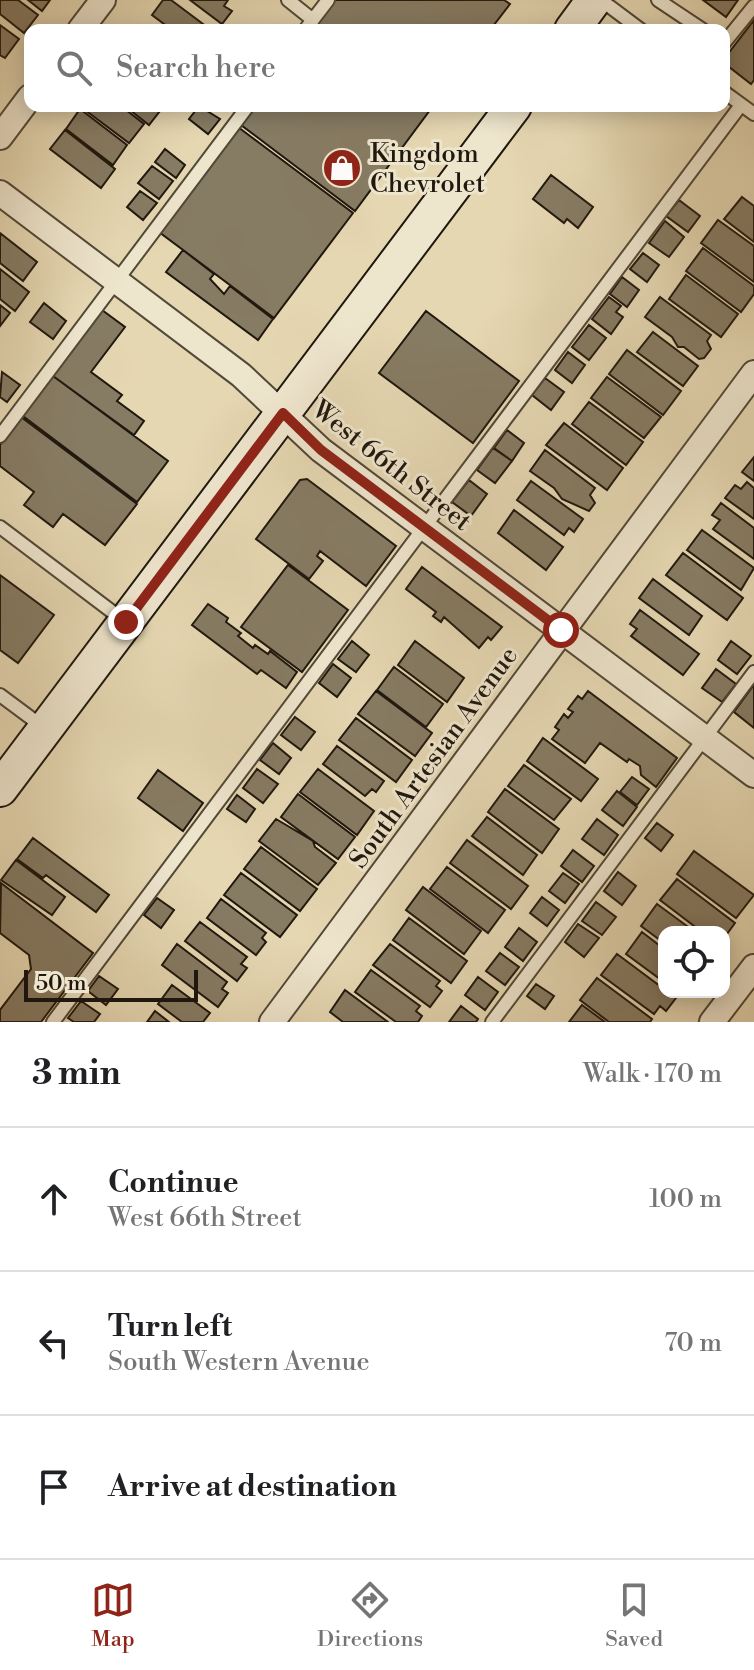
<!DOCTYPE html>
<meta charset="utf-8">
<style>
body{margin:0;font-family:"Libre Bodoni",serif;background:#f6f6f6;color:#202124}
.controls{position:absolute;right:24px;bottom:24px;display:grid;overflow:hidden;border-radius:16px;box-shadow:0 4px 20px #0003}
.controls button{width:72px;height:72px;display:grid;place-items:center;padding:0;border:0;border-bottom:2px solid #e0e0e0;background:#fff;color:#202124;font:40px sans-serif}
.scale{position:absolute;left:24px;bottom:20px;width:174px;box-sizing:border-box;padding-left:8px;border:4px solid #20180e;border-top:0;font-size:22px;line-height:28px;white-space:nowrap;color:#20180e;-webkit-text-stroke:6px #eee5cd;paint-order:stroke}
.stop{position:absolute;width:24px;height:24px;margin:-18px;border:6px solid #8f2418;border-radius:50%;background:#fff}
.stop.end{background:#8f2418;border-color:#fff;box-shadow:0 2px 8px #0008}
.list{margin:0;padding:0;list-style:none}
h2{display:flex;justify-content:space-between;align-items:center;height:104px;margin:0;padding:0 32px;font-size:34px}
h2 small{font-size:26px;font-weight:400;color:#757577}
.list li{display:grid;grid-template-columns:52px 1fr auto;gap:24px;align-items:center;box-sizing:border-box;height:144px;padding:0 32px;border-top:2px solid #e0e0e0}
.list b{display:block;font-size:30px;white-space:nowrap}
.list p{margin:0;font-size:26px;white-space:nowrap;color:#757577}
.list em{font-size:26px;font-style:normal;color:#757577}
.icon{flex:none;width:44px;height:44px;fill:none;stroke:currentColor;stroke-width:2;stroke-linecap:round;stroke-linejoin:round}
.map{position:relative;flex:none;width:754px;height:1022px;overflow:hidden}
.search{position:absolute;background:#fff;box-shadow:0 4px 20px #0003;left:24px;right:24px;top:24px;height:88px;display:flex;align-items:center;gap:20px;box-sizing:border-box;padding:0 28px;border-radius:16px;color:#757577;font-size:30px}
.sheet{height:536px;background:#fff}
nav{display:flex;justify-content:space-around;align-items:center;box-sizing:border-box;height:112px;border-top:2px solid #e0e0e0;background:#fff;font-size:22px;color:#757577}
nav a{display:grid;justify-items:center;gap:4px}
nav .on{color:#8f2418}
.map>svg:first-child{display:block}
.building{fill:#867b63;stroke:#20180e;stroke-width:2}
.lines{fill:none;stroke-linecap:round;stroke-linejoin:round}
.lane-casing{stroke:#514837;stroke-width:16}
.street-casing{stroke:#514837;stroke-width:28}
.secondary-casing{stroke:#20180e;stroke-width:38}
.lane{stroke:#eee5cd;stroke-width:12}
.street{stroke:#eee5cd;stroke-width:24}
.secondary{stroke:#eee5cd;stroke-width:34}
.route{stroke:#8f2418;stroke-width:10}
.labels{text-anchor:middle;stroke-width:6;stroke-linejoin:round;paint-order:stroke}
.poi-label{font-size:26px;fill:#20180e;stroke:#eee5cd;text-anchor:start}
.street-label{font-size:26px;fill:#20180e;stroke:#eee5cd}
</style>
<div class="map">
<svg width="754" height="1022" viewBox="0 0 754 1022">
<rect width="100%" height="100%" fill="#e5d7b2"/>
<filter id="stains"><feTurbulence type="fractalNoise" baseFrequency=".0025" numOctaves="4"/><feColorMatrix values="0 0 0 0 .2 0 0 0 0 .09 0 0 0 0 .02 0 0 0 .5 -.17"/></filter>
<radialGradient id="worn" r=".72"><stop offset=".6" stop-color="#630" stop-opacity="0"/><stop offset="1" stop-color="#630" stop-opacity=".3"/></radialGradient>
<path class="building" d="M0,0H18L38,15L24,33L0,14Z
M28,0H50L42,11Z
M163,0H171L211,30H172L152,15Z
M190,0H228L224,6L232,11L222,24Z
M333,0H504L510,4L490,30H319L315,23Z
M703,0H738L726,17Z
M754,20V80L751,84L724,63V59Z
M0,25L19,39L5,58L0,55Z
M121,106L144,124L129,143L81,107Z
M125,106H162L163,107L149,125Z
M199,106L220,119L208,134L189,119Z
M255,106H433L355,211L241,125Z
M80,109L127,145L113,165L66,129Z
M238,127L353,213L274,318L159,232Z
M65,130L115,169L101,188L50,149Z
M165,149L185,165L176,178L155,162Z
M152,166L173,181L159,199L138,183Z
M551,175L593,207L578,228L567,219L564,223L533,199Z
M140,191L157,203L143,220L127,207Z
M742,197L754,206V242L724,219Z
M679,200L700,216L688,232L666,216Z
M718,220L754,246V282L701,243Z
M665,221L684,237L669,257L649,243Z
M0,233L37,262L23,281L0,263Z
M703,248L754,286V294L741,312L686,271Z
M183,250L214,274L210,279L224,294L230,286L273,319L258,340L166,272Z
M643,253L659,265L647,282L630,269Z
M0,269L29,292L15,311L0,299Z
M686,275L738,314L721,337L669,299Z
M622,277L639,290L627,307L610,294Z
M609,297L621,306L616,312L623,317L611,334L592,319Z
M660,297L711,335L707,341L711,349L704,358L699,359L684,347H678L672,337L645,317Z
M44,303L66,321L53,339L30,322Z
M0,305L10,313L0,326Z
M102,310L125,327L91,372L122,395L117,401L144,421L134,435L53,376Z
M426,311L519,381L473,443L379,373Z
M589,325L606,338L589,360L572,347Z
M653,332L698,366L683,386L637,352Z
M627,350L681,391L663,415L609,374Z
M568,352L585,365L572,383L555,370Z
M2,372L20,385L7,402L0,397Z
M53,376L168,461L137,502L23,416Z
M607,377L661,417L644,438L591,398Z
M545,378L564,392L551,410L532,395Z
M589,402L643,442L626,465L572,424Z
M21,417L137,504L105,545L63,514L53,527L24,505L34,492L0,466V445Z
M564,423L623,468L607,490L546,445Z
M507,430L524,443L512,461L494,448Z
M493,448L512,461L495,483L477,470Z
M545,450L595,488L590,495L595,503L589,511L562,499L554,488L530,471Z
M754,457V481L742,472Z
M307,479L396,546L366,586L320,551L317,556L323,561L309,579L256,539L300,480Z
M469,480L487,494L471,516L452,502Z
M531,481L583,519L574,532L569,528L564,535L517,500Z
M747,482L754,488V519L725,498L735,485L741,489Z
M721,503L754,528V559L713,529L720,520L712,515Z
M514,510L563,547L546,570L498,533Z
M702,530L754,568L741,590L687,550Z
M683,553L743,598L727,620L666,575Z
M288,565L348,610L302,672L241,627Z
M422,567L502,627L491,640L488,637L479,648L444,617L441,622L433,616L436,612L406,589Z
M0,575L54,615L18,663L0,650Z
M653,579L702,616L689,635L639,598Z
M208,604L228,618L226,622L241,633L238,636L253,648L255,645L268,654L270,651L297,672L286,688L261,670L257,674L192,625Z
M640,610L699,654L683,675L631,636L637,629L630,624Z
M352,641L369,655L356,672L338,659Z
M415,641L464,678L447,702L398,665Z
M731,641L751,656L737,674L718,660Z
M333,664L351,678L337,697L319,683Z
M394,667L443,704L426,727L377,690Z
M716,669L736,684L722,702L702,688Z
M753,686L754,687V728L734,712Z
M376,691L432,733L415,756L358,714Z
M588,691L677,758L656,787L641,775L640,766L629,759L627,762L600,743L585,763L552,739L559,730L555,727L564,714L568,718L573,712L568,709L578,696L582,699Z
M295,717L315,732L301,750L281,735Z
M356,718L412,760L396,782L339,740Z
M543,738L598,779L581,801L527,761Z
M273,743L291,758L279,774L260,760Z
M337,746L384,781L376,792L372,789L365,796L323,764Z
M524,765L571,799L554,820L508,786Z
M257,769L278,784L263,803L243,788Z
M318,769L374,811L357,835L300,792Z
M158,770L203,803L183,831L138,798Z
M632,777L649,789L637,805L620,792Z
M505,789L559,829L542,853L488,812Z
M617,791L637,807L623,826L602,810Z
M298,794L355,837L338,859L281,817Z
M237,795L255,809L246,822L227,809Z
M487,817L537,855L523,875L472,836Z
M276,819L313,841L315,847L336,863L318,885L259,841Z
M597,819L618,835L604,855L582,839Z
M657,823L673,835L661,851L645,838Z
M33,838L109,895L96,912L46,875L43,878L17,859Z
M467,840L528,886L511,909L450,863Z
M261,847L317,889L300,911L244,869Z
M573,850L594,866L582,882L561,866Z
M694,851L754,895L736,918L677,874Z
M16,860L65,897L52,915L1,880Z
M447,867L505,910L488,933L430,889Z
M618,872L636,886L622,905L604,891Z
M241,873L297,915L280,937L224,895Z
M563,873L579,884L565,903L549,891Z
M677,879L735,923L724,938V932H702L660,900Z
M1,883L93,953L41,1022H0V1010L31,969L29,955L0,933Z
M423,887L481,931L464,954L406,910Z
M542,897L559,910L547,926L530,913Z
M157,898L174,910L161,928L144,915Z
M221,899L266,933L262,938L266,942L256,955L207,918Z
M596,902L616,917L602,935L582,921Z
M657,904L695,932H664V943L641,926Z
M409,918L467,961L451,983L393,940Z
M200,922L247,957L241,964L247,968L237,981L185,941Z
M578,924L599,938L584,957L565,942Z
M519,928L537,942L523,961L505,947Z
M642,932L664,949V982L626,954Z
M177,944L227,982L222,989L228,993L218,1007L162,965Z
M390,944L440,981L436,986L442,991L430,1007L373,965Z
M500,953L519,967L505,985L486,971Z
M617,954L676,998L666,1011L660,1006L654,1014L601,975Z
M371,970L420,1006L416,1011L422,1016L418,1022H396L355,992Z
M99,976L118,989L106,1005L88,991Z
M478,977L498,992L485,1010L465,995Z
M597,978L652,1019L650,1022H609L580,1000Z
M536,984L554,996L545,1009L527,996Z
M172,985L210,1013L203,1022H182L158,1004Z
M345,990L388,1022H343L330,1012Z
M81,1001L100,1014L94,1022H74L68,1018Z
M582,1005L605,1022H569Z
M461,1006L478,1019L476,1022H449Z
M155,1011L169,1022H147Z"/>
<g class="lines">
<g class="lane-casing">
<path id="lane" d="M288,0L313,20
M601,0L641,30
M658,0L703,30
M305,30L328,0
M724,43L754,6
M724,92L754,114
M0,436L248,106
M0,527L123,620
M0,695L43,727
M53,1022L741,105
M492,1022L754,672"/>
</g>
<g class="street-casing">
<path id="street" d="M80,30L103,0
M0,137L30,97
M0,193L241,375L321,450L754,775
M272,1022L754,373
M712,1022L754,967"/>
</g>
<g class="secondary-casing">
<path id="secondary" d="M572,30L594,0
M0,789L514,106"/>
</g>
<use href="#lane" class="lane"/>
<use href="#street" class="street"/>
<use href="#secondary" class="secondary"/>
</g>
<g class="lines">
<path class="route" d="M126,622L283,413L321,450L561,630"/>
</g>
<defs>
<g id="shop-disc" transform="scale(2)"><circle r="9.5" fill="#8f2418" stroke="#eee5cd"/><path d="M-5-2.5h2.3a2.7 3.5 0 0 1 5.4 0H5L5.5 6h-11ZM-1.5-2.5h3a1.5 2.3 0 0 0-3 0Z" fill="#fff"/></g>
</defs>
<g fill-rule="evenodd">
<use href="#shop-disc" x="342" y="168"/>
</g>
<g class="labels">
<g class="poi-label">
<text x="370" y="162">Kingdom<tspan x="370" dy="30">Chevrolet</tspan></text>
</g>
<g class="street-label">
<text transform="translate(392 465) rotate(38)" y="9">West 66th Street</text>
<text transform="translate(433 757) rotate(-54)" y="9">South Artesian Avenue</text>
</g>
</g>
<rect width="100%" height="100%" filter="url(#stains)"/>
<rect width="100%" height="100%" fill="url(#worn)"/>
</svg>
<div class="controls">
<button><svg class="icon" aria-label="locate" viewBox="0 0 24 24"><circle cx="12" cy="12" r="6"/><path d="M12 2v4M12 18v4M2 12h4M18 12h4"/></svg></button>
</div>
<div class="scale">50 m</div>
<div class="stop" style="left:561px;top:630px"></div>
<div class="stop end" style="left:126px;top:622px"></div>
<div class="search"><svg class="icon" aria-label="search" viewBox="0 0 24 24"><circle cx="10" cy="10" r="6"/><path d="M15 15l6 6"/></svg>Search here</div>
</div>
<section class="sheet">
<h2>3 min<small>Walk · 170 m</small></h2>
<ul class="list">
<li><svg class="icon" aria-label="ahead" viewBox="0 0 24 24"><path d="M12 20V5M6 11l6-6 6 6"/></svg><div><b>Continue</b><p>West 66th Street</p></div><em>100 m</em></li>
<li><svg class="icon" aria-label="left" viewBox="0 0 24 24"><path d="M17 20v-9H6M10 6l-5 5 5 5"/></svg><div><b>Turn left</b><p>South Western Avenue</p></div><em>70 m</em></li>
<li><svg class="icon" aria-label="arrive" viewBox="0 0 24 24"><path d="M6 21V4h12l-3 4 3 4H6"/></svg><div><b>Arrive at destination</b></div></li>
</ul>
</section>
<nav>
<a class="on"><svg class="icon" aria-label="map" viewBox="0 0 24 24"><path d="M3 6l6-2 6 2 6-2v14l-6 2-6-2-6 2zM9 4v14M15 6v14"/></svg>Map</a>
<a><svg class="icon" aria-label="directions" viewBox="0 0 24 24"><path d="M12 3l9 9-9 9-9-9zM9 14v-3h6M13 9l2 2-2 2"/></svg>Directions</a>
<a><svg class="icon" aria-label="saved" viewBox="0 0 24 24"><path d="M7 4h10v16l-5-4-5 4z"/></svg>Saved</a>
</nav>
